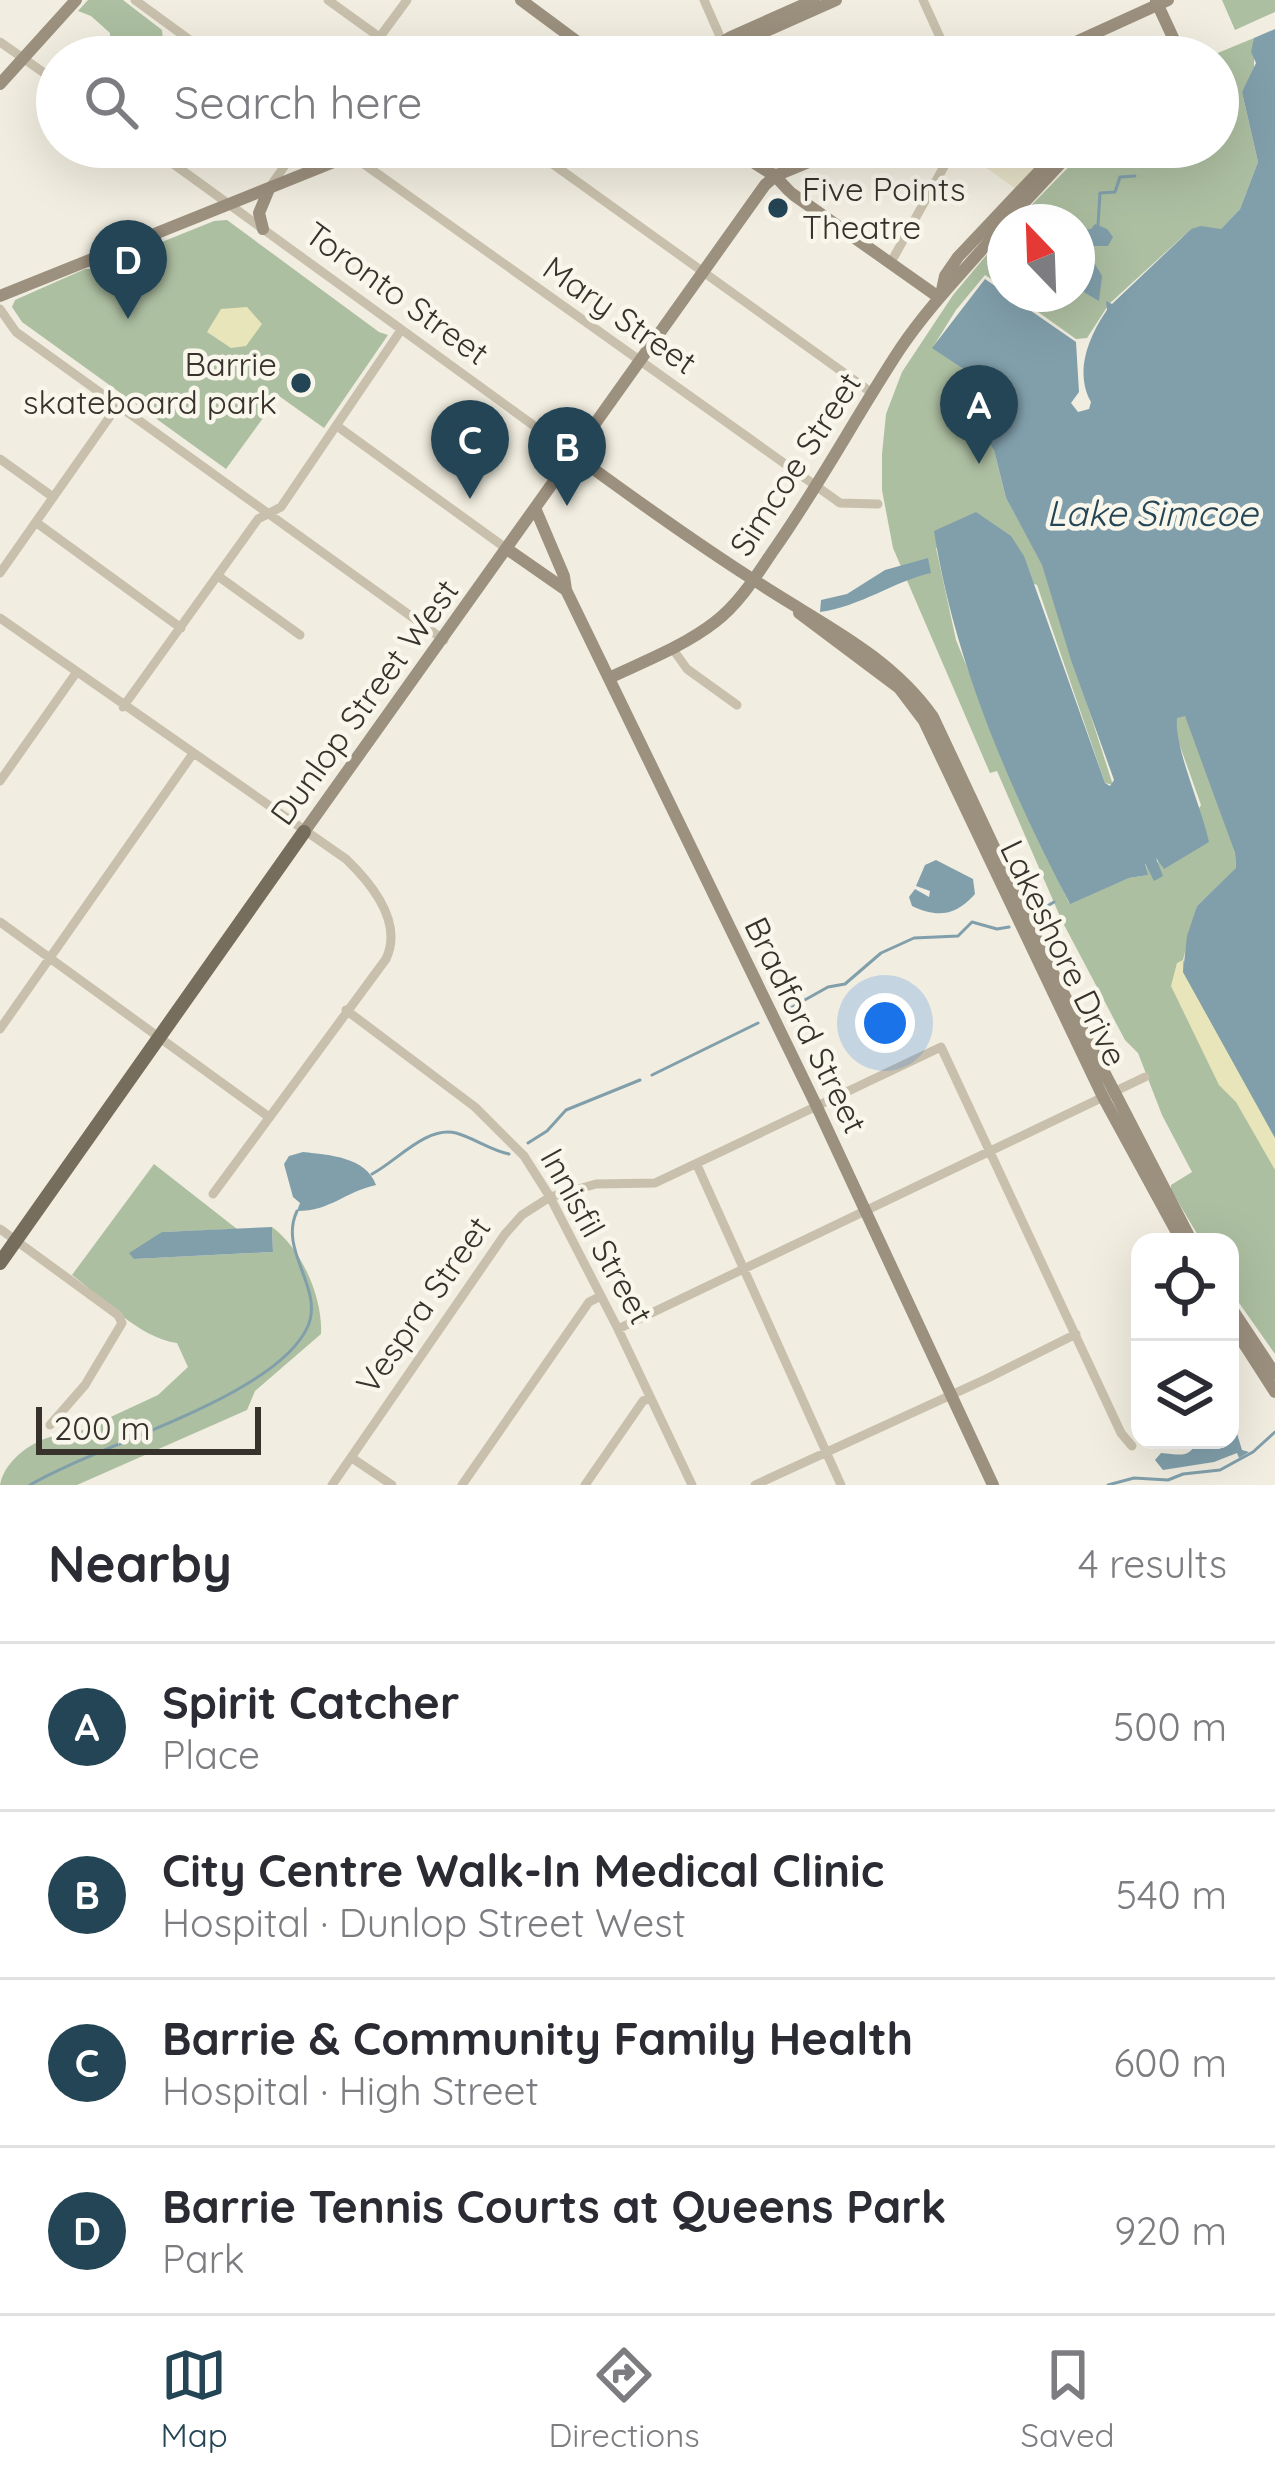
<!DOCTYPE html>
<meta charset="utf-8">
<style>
body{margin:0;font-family:Quicksand,sans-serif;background:#f7f7f7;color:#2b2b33}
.controls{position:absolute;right:36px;bottom:36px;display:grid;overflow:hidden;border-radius:24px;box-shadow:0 12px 48px #0002}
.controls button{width:108px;height:108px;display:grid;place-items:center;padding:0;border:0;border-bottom:3px solid #e1e1e2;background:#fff;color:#2b2b33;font:60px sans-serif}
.compass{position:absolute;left:987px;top:204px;width:108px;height:108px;border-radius:50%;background:#fff;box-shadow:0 12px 48px #0002;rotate:337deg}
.scale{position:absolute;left:36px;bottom:30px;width:225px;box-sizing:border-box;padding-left:12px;border:6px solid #37322b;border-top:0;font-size:33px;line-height:42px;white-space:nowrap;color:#37322b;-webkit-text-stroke:9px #f9f6ec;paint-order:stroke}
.you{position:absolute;left:885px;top:1023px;width:42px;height:42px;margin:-30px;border:9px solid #fff;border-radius:50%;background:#1a73e8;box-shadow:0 0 0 18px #1a73e833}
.badge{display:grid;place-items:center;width:78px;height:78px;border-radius:50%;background:#244555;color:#fff;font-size:39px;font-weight:700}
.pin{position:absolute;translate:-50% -99px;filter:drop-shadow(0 3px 6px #0008)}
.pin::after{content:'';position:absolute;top:63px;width:42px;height:36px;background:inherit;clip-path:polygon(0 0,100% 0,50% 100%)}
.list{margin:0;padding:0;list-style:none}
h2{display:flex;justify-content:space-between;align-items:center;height:156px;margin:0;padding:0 48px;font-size:51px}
h2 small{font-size:39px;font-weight:400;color:#7c7c81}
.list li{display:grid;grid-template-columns:78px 1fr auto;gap:36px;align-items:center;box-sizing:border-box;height:168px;padding:0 48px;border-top:3px solid #e1e1e2}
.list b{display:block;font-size:45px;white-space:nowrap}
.list p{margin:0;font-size:39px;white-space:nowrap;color:#7c7c81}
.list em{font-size:39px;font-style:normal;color:#7c7c81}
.icon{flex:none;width:66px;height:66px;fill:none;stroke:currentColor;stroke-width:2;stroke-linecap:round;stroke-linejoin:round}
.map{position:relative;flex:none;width:1275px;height:1485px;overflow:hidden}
.search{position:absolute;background:#fff;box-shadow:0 12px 48px #0002;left:36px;right:36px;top:36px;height:132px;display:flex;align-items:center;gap:30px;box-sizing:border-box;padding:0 42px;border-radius:66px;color:#7c7c81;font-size:45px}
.sheet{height:828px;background:#fff}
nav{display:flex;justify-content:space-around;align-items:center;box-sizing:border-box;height:168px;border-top:3px solid #e1e1e2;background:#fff;font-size:33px;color:#7c7c81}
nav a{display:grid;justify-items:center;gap:6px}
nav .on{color:#244555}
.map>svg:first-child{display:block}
.green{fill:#adbfa1}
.sand{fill:#e9e5ba}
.plaza{fill:#e7e1c8}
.water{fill:#819fab}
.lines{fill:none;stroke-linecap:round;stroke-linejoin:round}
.stream{stroke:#819fab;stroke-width:3}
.street{stroke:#c8c0ac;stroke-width:9}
.secondary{stroke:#9c907e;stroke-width:12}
.primary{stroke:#776d5d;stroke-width:14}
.poi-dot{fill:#244555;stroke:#f9f6ec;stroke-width:4.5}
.labels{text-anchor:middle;stroke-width:9;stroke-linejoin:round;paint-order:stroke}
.poi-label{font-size:33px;fill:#37322b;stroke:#f9f6ec;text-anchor:start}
.street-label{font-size:33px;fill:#37322b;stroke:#f9f6ec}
.water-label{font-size:36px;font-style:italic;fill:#244555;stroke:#f9f6ec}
</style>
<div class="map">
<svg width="1275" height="1485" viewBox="0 0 1275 1485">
<rect width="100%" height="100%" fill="#f1ede0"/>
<path class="green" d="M88,0H123L162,30L163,40L150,57H98L110,40V33L91,16L78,11Z
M1222,0H1275V12L1235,30Z
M1254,38V72L1242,92L1258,162L1240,209L1221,229H1191L1109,304L1087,338L1076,339L1013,294H1077V222H1015L1088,147H1218V57H1208Z
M227,220L379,332L388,335L324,428L279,396L226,469L22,322L12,307L15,300L85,269H95L214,221Z
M1005,233V288L985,275L956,310L933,347L969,373L980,389L966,400L979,414L994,450L1006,498L1042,564L1113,785L1105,783L1037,585L936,548L956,640L1020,798L1069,903L1129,878L1147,875L1146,863L1155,880L1159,857L1163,868L1201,805L1175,732L1176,718L1184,715L1188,720L1235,853L1236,869L1197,906L1183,960L1275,1138V1354L1230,1290V1242H1202L1171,1190V1185L1192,1172L1162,1115L1138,1053L1125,1040L1062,921L997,771L990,773L893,548L882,490V454L886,414L902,372L953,295Z
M154,1164L237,1229L162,1232L134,1259L273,1252L272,1227C301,1248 323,1297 321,1334L255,1391L247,1410L77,1485H0C5,1456 45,1431 74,1434L158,1395L188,1367L177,1343C139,1338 103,1298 72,1275Z"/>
<path class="sand" d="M247,307L262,324L246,346L231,348L207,332L221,309Z
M1183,960V972L1275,1138V1170L1236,1102L1219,1085L1171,986L1177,963Z"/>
<path class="plaza" d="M942,147H970L991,162L990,147H1015L1001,159L1011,169L1025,155L1020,147H1035L1042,162L1016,189L963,151H957L961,158Z"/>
<path class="water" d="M1275,29V1138L1183,972L1187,936L1197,906L1236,868L1235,853L1185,716L1177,718C1174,747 1202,808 1209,842L1164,869L1156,858L1163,876L1154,881L1145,863L1148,875L1129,878L1070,904C1009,788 954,660 934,531L976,512L1011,536L1024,556L1105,783L1110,786L1114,780L1071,660L1042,565L1006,498L994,450L979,426V414L964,400L976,395L980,389L968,372L932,348L985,279L1076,342L1079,392L1071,403L1078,412L1089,409L1091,402C1074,372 1089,336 1107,310L1106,301L1112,304L1191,229L1201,226L1221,229L1240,209L1258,162L1242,92L1256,63L1251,52L1254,38Z
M1095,224L1107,229L1113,237L1108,246H1092L1088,252L1102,276L1099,301L1077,288V231L1091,229Z
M928,558L931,573C892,582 862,606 820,612L821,600L847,594L885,570Z
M936,860L973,879L975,894C955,916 938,918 912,906L909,897L915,889L929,897L930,891L916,886L925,865Z
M303,1152C330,1155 366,1157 376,1185C344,1192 331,1211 297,1211L300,1203L293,1197L284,1164L289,1156Z
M272,1227L273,1252L134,1259L129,1253L162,1232Z
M1235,1427L1242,1450L1249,1452L1239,1458L1237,1453L1214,1462L1163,1470L1155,1460L1161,1453C1179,1454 1189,1460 1198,1440H1230V1428Z"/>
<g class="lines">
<path class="stream" d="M1098,225L1100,193L1115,192L1120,177L1135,176
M1034,914L1054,902
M785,1011L828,987L845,984L881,953L914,938L958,936L972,922L997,929L1009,927
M652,1075L758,1023
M528,1143L547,1131L566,1110L640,1080
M372,1174C397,1161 426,1126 456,1133C474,1138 490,1150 509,1154
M30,1485C96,1445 277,1397 308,1326C324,1287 278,1251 297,1211
M1108,1485L1134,1478L1168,1480L1183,1474L1220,1470L1253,1452L1275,1432"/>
<path class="street" d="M135,0L213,57
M328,0L407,57
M704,0L729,57
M923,0L949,57
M0,42L57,82
M365,57L407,0
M150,147L573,454
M340,147L840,503L878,504
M529,147L872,393
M769,147L778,162L775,176
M269,188L298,147
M890,264L946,163
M0,309L16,332L444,640
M337,426L507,549
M0,459L53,497
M37,523L181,628
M0,573L118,405
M218,576L300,635
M0,618L346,859C372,884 403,923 386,959L213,1194
M672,648L687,669L737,705
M123,707L258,519L281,507L401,330
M0,781L76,673
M0,922L269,1117
M346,1010L475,1107L524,1156L550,1197L618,1329L692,1485
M0,1029L192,755
M697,1165L841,1485
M0,1229L118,1315L122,1323L85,1385L50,1425
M618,1329L1145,1077
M352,1458L392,1485
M332,1485L505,1234L522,1215L550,1197L596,1184L655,1183L941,1047L1121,1433L1132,1446
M462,1485L589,1302L601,1296
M585,1485L643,1401L650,1398
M755,1485L986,1379L1076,1334"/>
<path class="secondary" d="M521,0L598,57
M1156,1L1182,57
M723,45H735L836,0
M571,57L572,38
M697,57L731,37L814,0
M1043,57L1168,0
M0,84L76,0
M729,147L775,176L791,193L937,296
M1006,222L1076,147
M263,229L259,213L269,189
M942,290L945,276L958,257L1062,147
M0,296L371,147
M573,454C633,498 694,542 757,582C819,623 889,654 933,717L1054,975L1192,1242
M535,508L564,576L566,590L817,1107L993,1485
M507,549L566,590
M799,613L899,688L924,721L1103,1097L1182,1242
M609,678C645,661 684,646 715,622C739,604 756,576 773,551C819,486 856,416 900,349C931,303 969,266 1005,223
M304,832L765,185L775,176L845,147
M1230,1306L1275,1374
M1230,1322L1275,1392"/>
<path class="primary" d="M0,1263L304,832"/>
</g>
<g class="poi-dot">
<circle cx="778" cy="208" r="12"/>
<circle cx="301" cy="383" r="12"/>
</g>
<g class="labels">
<g class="poi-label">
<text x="802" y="201">Five Points<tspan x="802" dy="38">Theatre</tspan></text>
<text x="277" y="376" text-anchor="end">Barrie<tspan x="277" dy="38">skateboard park</tspan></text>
</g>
<g class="street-label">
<text transform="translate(397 293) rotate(36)" y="12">Toronto Street</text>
<text transform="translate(620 315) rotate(35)" y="12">Mary Street</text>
<text transform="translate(795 464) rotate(-57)" y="12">Simcoe Street</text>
<text transform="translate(364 702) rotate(-54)" y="12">Dunlop Street West</text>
<text transform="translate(1064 953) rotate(64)" y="12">Lakeshore Drive</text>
<text transform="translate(806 1025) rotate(64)" y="12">Bradford Street</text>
<text transform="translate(597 1236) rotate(61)" y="12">Innisfil Street</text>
<text transform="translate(423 1305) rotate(-55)" y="12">Vespra Street</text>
</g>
<g class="water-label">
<text x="1152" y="526">Lake Simcoe</text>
</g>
</g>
</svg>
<div class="controls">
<button><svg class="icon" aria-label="locate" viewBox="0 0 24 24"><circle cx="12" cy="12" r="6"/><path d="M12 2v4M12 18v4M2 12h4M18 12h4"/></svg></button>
<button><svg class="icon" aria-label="layers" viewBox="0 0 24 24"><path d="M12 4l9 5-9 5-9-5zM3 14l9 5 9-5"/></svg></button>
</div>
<svg class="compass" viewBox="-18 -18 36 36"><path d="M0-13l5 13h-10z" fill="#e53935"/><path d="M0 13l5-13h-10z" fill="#7c7c81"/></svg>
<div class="scale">200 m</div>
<div class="you"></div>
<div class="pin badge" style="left:979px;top:464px">A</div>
<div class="pin badge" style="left:567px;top:506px">B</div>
<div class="pin badge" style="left:470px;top:499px">C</div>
<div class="pin badge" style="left:128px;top:319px">D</div>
<div class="search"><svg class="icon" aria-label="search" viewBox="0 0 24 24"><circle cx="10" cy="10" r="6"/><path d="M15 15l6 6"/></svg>Search here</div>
</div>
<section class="sheet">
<h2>Nearby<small>4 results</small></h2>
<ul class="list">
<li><span class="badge">A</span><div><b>Spirit Catcher</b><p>Place</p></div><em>500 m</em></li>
<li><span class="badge">B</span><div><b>City Centre Walk-In Medical Clinic</b><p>Hospital · Dunlop Street West</p></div><em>540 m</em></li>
<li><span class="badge">C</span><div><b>Barrie &amp; Community Family Health</b><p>Hospital · High Street</p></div><em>600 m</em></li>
<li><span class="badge">D</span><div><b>Barrie Tennis Courts at Queens Park</b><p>Park</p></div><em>920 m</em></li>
</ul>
</section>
<nav>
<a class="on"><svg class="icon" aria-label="map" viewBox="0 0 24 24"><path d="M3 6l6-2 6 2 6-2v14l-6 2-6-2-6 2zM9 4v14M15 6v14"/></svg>Map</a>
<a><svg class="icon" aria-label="directions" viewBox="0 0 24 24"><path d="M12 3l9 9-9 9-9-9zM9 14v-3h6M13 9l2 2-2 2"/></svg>Directions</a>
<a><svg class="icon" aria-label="saved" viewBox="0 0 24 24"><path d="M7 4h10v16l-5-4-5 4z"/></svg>Saved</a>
</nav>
